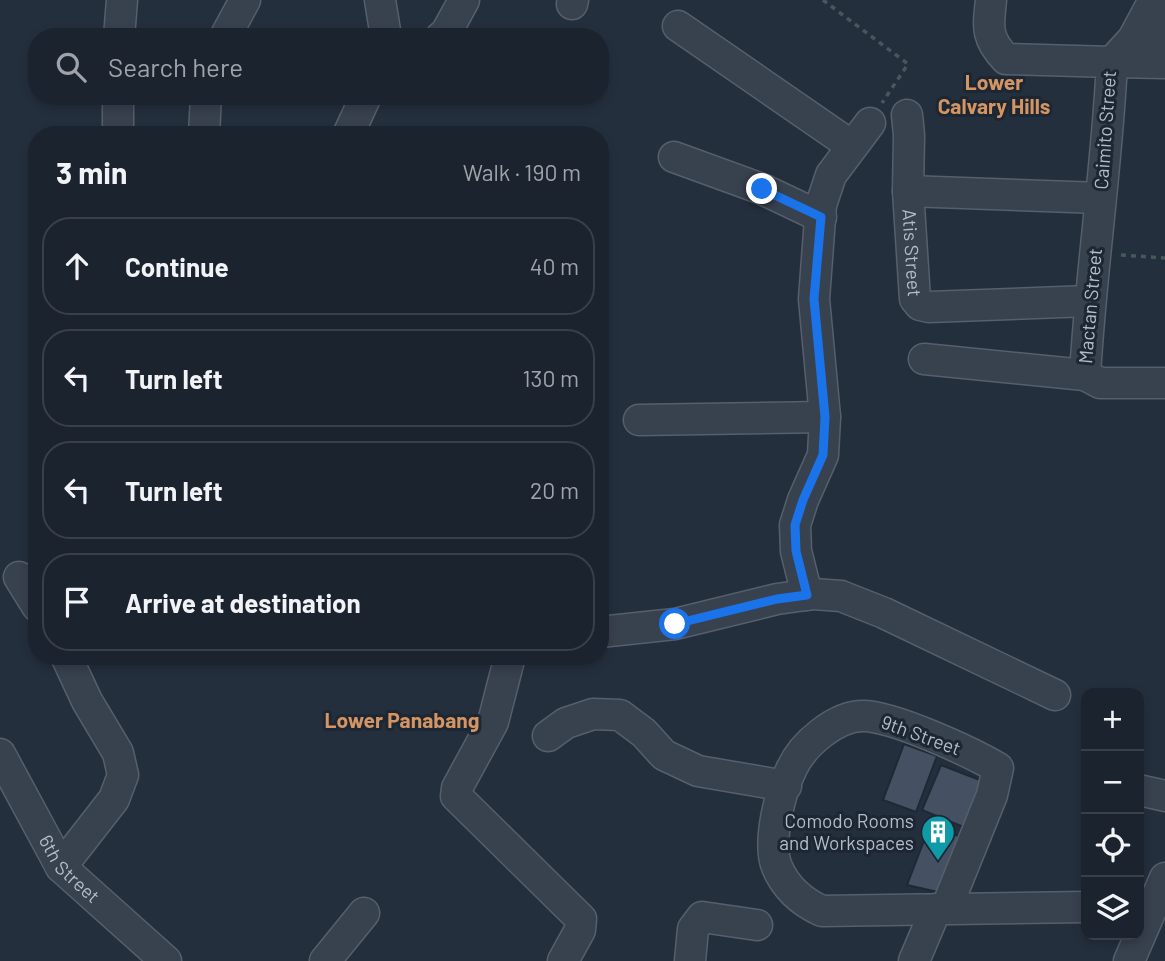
<!DOCTYPE html>
<meta charset="utf-8">
<style>
body{margin:0;font-family:Barlow,sans-serif;background:#282f3a;color:#f1f3f6}
.controls{position:absolute;right:21px;bottom:21px;display:grid;overflow:hidden;border-radius:14px;box-shadow:0 4px 10px #0003}
.controls button{width:63px;height:63px;display:grid;place-items:center;padding:0;border:0;border-bottom:2px solid #39404a;background:#1b232e;color:#f1f3f6;font:35px sans-serif}
.stop{position:absolute;width:21px;height:21px;margin:-16px;border:5px solid #1a73e8;border-radius:50%;background:#fff}
.stop.end{background:#1a73e8;border-color:#fff;box-shadow:0 2px 7px #0008}
.list{margin:0;padding:0;list-style:none}
h2{display:flex;justify-content:space-between;align-items:center;height:91px;margin:0;padding:0 28px;font-size:30px}
h2 small{font-size:23px;font-weight:400;color:#a0a4aa}
.list li{display:grid;grid-template-columns:46px 1fr auto;gap:21px;align-items:center;box-sizing:border-box;height:98px;margin:0 14px 14px;padding:0 14px;border:2px solid #39404a;border-radius:28px}
.list b{display:block;font-size:26px;white-space:nowrap}
.list em{font-size:23px;font-style:normal;color:#a0a4aa}
.icon{flex:none;width:38px;height:38px;fill:none;stroke:currentColor;stroke-width:2;stroke-linecap:round;stroke-linejoin:round}
.map{position:relative;flex:none;width:1165px;height:961px;overflow:hidden}
.search{position:absolute;background:#1b232e;box-shadow:0 4px 10px #0003;left:28px;top:28px;width:581px;height:77px;display:flex;align-items:center;gap:18px;box-sizing:border-box;padding:0 24px;border-radius:28px;color:#a0a4aa;font-size:26px}
.panel{position:absolute;background:#1b232e;box-shadow:0 4px 10px #0003;left:28px;top:126px;width:581px;height:539px;border-radius:28px}
.map>svg:first-child{display:block}
.building{fill:#455162;stroke:#1f2835;stroke-width:2}
.lines{fill:none;stroke-linecap:round;stroke-linejoin:round}
.minor-casing{stroke:#565f6c;stroke-width:33}
.path{stroke:#44595c;stroke-width:3.5;stroke-dasharray:5 5;stroke-linecap:butt}
.minor{stroke:#38414e;stroke-width:30}
.route{stroke:#1a73e8;stroke-width:9}
.labels{text-anchor:middle;stroke-width:6;stroke-linejoin:round;paint-order:stroke}
.street-label{font-size:19px;fill:#b4bcc9;stroke:#1d2633}
.poi-label{font-size:19px;fill:#b4bcc9;stroke:#1d2633;text-anchor:end}
.neighbourhood-label{font-size:21px;font-weight:bold;fill:#d59563;stroke:#1d2633}
</style>
<div class="map">
<svg width="1165" height="961" viewBox="0 0 1165 961">
<rect width="100%" height="100%" fill="#242f3e"/>
<path class="building" d="M904,744L937,756L916,812L883,800Z
M941,765L985,782L966,828L922,810Z
M930,825L969,840L947,894L907,885Z"/>
<g class="lines">
<g class="minor-casing">
<g id="minor">
<path d="M380,0L386,37"/>
<path d="M991,0C988,28 986,38 1006,59L1112,62C1107,167 1091,270 1085,375L1100,383H1165"/>
<path d="M572,4L573,0"/>
<path d="M678,26L852,146"/>
<path d="M119,37L122,0"/>
<path d="M225,37L245,0"/>
<path d="M441,37L446,33L464,0"/>
<path d="M1112,62L1133,39L1154,0"/>
<path d="M1112,62L1165,63"/>
<path d="M1150,62L1165,24"/>
<path id="s1" d="M907,115L909,135L908,191L915,299L920,305L929,307L1089,301"/>
<path d="M118,135V96"/>
<path d="M204,135L206,96"/>
<path d="M348,135L366,96"/>
<path d="M674,157L762,189L821,217"/>
<path d="M908,191L1100,198"/>
<path d="M924,359L1085,375"/>
<path d="M639,420L825,417"/>
<path d="M19,577L37,606"/>
<path d="M807,595L796,551L795,525L803,500L823,455L825,417L814,299L821,205L831,175L870,123"/>
<path d="M600,632L675,624L777,599L813,594L841,596L884,613L1055,695"/>
<path d="M510,656L493,722L457,788L456,796L581,919L580,930L563,961"/>
<path d="M548,736L566,723L593,714L620,715L644,733L664,755L698,771L786,786"/>
<path id="s2" d="M0,754L61,867L166,961"/>
<path d="M1139,790L1165,796"/>
<path d="M61,867L114,799L123,775L118,753L87,701L66,656"/>
<path d="M946,909L992,795L998,768C971,752 893,716 863,716C836,716 803,744 792,768C780,791 767,843 777,867C786,888 802,902 822,911L1086,907"/>
<path d="M325,961L364,913"/>
<path d="M690,961L693,929L702,917L757,925"/>
<path d="M914,961L936,909"/>
<path d="M1129,961L1165,878"/>
</g>
</g>
<path class="path" d="M823,0L908,64L882,103
M1121,255L1165,258"/>
<use href="#minor" class="minor"/>
</g>
<g class="lines">
<path class="route" d="M675,624L777,599L807,595L796,551L795,525L803,500L823,455L825,417L814,299L821,217L762,189"/>
</g>
<defs>
<g id="building-pin" transform="scale(1.75)"><path d="M0 17L-7.5 6A9.5 9.5 0 1 1 7.5 6Z" fill="#0f9aa8" stroke="#1d2633"/><path d="M-4-6H4V6H1V3H-1V6H-4ZM-2.5-4.3h1.7v1.8h-1.7ZM.8-4.3h1.7v1.8H.8ZM-2.5-1h1.7V.8h-1.7ZM.8-1h1.7V.8H.8Z" fill="#fff"/></g>
</defs>
<g fill-rule="evenodd">
<use href="#building-pin" x="938" y="832"/>
</g>
<g class="labels">
<g class="street-label">
<text transform="translate(1105 130) rotate(-86)" y="7">Caimito Street</text>
<text dy="7" stroke="none"><textPath href="#s1" startOffset="138">Atis Street</textPath></text>
<text transform="translate(1090 306) rotate(-85)" y="7">Mactan Street</text>
<text transform="translate(921 735) rotate(20)" y="7">9th Street</text>
<text dy="7" stroke="none"><textPath href="#s2" startOffset="135">6th Street</textPath></text>
</g>
<g class="poi-label">
<text x="914" y="828">Comodo Rooms<tspan x="914" dy="22">and Workspaces</tspan></text>
</g>
<g class="neighbourhood-label">
<text x="994" y="90">Lower<tspan x="994" dy="24">Calvary Hills</tspan></text>
<text x="402" y="728">Lower Panabang</text>
</g>
</g>
</svg>
<div class="controls">
<button>+</button>
<button>−</button>
<button><svg class="icon" aria-label="locate" viewBox="0 0 24 24"><circle cx="12" cy="12" r="6"/><path d="M12 2v4M12 18v4M2 12h4M18 12h4"/></svg></button>
<button><svg class="icon" aria-label="layers" viewBox="0 0 24 24"><path d="M12 4l9 5-9 5-9-5zM3 14l9 5 9-5"/></svg></button>
</div>
<div class="stop" style="left:675px;top:624px"></div>
<div class="stop end" style="left:762px;top:189px"></div>
<div class="search"><svg class="icon" aria-label="search" viewBox="0 0 24 24"><circle cx="10" cy="10" r="6"/><path d="M15 15l6 6"/></svg>Search here</div>
<section class="panel">
<h2>3 min<small>Walk · 190 m</small></h2>
<ul class="list">
<li><svg class="icon" aria-label="ahead" viewBox="0 0 24 24"><path d="M12 20V5M6 11l6-6 6 6"/></svg><div><b>Continue</b></div><em>40 m</em></li>
<li><svg class="icon" aria-label="left" viewBox="0 0 24 24"><path d="M17 20v-9H6M10 6l-5 5 5 5"/></svg><div><b>Turn left</b></div><em>130 m</em></li>
<li><svg class="icon" aria-label="left" viewBox="0 0 24 24"><path d="M17 20v-9H6M10 6l-5 5 5 5"/></svg><div><b>Turn left</b></div><em>20 m</em></li>
<li><svg class="icon" aria-label="arrive" viewBox="0 0 24 24"><path d="M6 21V4h12l-3 4 3 4H6"/></svg><div><b>Arrive at destination</b></div></li>
</ul>
</section>
</div>
